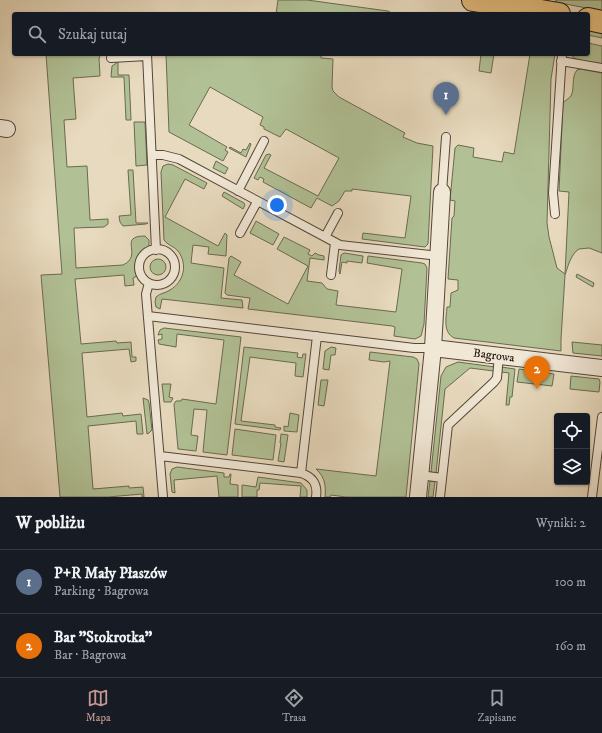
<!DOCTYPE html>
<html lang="pl">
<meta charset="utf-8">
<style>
body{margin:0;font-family:"IM FELL DW Pica",serif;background:#242831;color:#f1f3f6}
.controls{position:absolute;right:12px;bottom:12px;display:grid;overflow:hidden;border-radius:4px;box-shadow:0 1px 3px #0004}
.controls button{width:36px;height:36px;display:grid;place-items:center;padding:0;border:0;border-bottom:1px solid #363941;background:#171b24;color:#f1f3f6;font:20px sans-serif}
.you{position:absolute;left:277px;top:205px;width:14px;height:14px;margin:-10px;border:3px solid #fff;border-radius:50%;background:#1a73e8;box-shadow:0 0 0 6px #1a73e833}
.badge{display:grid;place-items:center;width:26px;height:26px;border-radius:50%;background:#c59692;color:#fff;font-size:13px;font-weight:700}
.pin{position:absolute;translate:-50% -33px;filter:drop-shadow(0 1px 2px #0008)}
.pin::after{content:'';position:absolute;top:21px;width:14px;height:12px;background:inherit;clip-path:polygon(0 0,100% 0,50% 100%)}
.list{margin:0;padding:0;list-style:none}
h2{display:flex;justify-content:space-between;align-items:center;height:52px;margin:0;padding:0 16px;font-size:17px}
h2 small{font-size:13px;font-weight:400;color:#9ea1a6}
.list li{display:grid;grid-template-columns:26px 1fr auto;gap:12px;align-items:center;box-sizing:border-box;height:64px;padding:0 16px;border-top:1px solid #363941}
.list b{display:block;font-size:15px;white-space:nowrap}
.list p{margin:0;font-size:13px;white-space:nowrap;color:#9ea1a6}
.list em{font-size:13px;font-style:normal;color:#9ea1a6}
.icon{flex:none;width:22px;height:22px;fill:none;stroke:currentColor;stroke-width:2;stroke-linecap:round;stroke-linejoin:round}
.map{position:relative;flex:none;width:602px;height:497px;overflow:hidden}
.search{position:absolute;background:#171b24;box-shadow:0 1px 3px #0004;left:12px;right:12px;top:12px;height:44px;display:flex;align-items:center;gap:10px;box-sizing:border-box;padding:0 14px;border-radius:4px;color:#9ea1a6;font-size:15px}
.sheet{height:180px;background:#171b24}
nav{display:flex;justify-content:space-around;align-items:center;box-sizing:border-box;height:56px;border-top:1px solid #363941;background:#171b24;font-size:11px;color:#9ea1a6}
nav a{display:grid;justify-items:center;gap:2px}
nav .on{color:#c59692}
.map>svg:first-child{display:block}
.green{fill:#b1c195;stroke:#6a6a52}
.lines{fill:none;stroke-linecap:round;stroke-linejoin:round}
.lane-casing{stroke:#54463a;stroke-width:10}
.street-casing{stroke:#54463a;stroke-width:18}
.primary-casing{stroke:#23140e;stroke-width:24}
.lane{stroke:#f0e7d5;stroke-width:8}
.street{stroke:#f0e7d5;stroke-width:16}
.primary{stroke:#e4bd7f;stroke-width:22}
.labels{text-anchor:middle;stroke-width:3;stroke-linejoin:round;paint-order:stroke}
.street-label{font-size:12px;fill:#23140e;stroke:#f0e7d5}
</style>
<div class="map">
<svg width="602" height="497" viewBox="0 0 602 497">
<rect width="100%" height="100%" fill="#e8dabe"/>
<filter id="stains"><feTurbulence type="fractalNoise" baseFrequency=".005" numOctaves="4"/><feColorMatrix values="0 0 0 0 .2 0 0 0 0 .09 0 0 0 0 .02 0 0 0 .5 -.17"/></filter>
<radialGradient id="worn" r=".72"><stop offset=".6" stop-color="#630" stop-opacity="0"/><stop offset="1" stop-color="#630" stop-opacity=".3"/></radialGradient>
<path class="green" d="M278,0H307L388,11L393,14H276Z
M556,0H602V11L555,2Z
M588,30L602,33V38L588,35Z
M588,43L602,46V64C593,62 575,62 570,54H588Z
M46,54H101L99,58L100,76L73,78L76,119L64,120L67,167L87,166L90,220L108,219V224L104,227L74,228L76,268L123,265C144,255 117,236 145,236L149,240V246C138,253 132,263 137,276L133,278L134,285L125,286L124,275L75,279L81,344L116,341L117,343L131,342L132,357H136V361L131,362L129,349L82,353L87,417L122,413L123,416L141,414L143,434H137L136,421L88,426L93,489L129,486V488L143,487L144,497H142V494L108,497H60L41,275L62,274Z
M166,54H321V58L333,59L332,87L333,91L339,97L405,133L403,137L417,143L433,146L428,244L425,247L362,239L363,233L405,238L411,196L352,189V191H345L339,201L332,206L317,198L311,208L263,182L264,179L260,177L258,180L254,178L266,155L269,154L271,155L264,168L318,196L339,158L286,129L280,137L264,129V127L260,125L263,117L210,87L189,125L227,147L225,150L228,152L223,161L169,132Z
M481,54H494L491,73L479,71Z
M530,54H555L551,79L547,223L549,237L557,268L565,274L569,192L559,191L563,103C565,101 569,98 571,96C575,88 571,77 577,70L581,69L602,73V253L589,248L579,249C571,254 568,266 565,275L561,339V351L454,338C443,332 446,319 447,307H450L451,293L458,290V280L448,279L452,218L454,216L455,201L450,200L455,148L458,145L474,148L473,157L502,162L504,152L514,154Z
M118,62V75H129L131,120H126L124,77H111L112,66Z
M134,122H145L147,165L136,166Z
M250,143L251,144L246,157L229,148L230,147L241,153L243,149L246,150Z
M216,161L228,168L225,174L213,168Z
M168,164L173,165L207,183L204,189L185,179L165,217L218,246L225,233L227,235L226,256L208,254L209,247L193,245L191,263L224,268L221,298L242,300L243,308L162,299L160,309L156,307L155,302L156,297C160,293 166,293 170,290C184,282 188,264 178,251C174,246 167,245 164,240L161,172L163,166Z
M128,170H133L136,223H148L146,224L123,226L120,222L119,216L131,215Z
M224,192L244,203L245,205L243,209L222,196Z
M256,221L279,234L273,245L250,233Z
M284,237L310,250L308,254L312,256L315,253L319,255L324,256V260L310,258L307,281L322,283L327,289L338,291L336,305L396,312L402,269L367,263L368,256L422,263L425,264L427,268L424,324L421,336L415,339L394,336L395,327L392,326L248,309L250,298L227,295L225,293L229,258L231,256L241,262L234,275L288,304L308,266L277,249Z
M344,253L363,256L362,263L347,261V263L342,262L340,274L339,271L341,255Z
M150 267a8 8 0 1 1 16 0a8 8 0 1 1-16 0Z
M577,274L594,283L593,287L576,277Z
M164,328L241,337L227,455L203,452L207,410L194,409L191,435L198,436L196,451L178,449L174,404L176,401H181L182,399L216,404L224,340L177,334L176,347L159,344L158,340L162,339V334L158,335L160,330Z
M572,342L602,345V356L573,353Z
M244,347L298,353L297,357L302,358L303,354H306L303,377L295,376L296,363L250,357L241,421L275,425V427L281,428L280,430L235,424Z
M331,347L336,348L335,355H331L329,370L323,369L325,351Z
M370,352L413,357L417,359L419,364L406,497H346L331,495L330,497H325C326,486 325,477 316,469L376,476L390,361L384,362L369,360Z
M458,362L495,367L494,371L470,368L445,389L436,473L431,472L441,376L446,367Z
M501,367L515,369L512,397H510L509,405H506L509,373L501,372Z
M519,369L554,374L552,386L517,382Z
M571,376L599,379L600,382L599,392L570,389Z
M321,380H328L324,406L318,405Z
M162,384H171L169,397L173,398L171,402H164Z
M143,398L148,400L149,403L152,430L149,433L147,434Z
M290,413L299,415L297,432L284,431V426L288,427Z
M235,429L276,435L273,460L232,455Z
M281,434L288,435L284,462L278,461L281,443H280Z
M177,467L224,473V477H229L230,474H231L230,484L238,485V497H219L217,476L174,480L175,493L172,492L170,474L172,469Z
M258,477L301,483L307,490V497H300L301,486L260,483L259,490H257V497H242V485L256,487Z
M430,481H435L433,497H428Z"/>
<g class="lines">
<g class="lane-casing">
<path id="lane" d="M147,54L156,250
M111,58L147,56
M561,61L602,68
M152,155H163L179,159L340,245L439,256
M238,191L264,141
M442,192L446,137
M555,214L553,193L562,54
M240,233L257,202
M325,237L338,213
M139 267a18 18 0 1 1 36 0a18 18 0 1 1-36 0Z
M331,275L335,243
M149,283L146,294L163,497
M148,316L414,348H433
M160,456L301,473C313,477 318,484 316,497
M301,473L317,336
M420,475L442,478
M440,497L448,425L494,382L497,378L499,355
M592,497L602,417"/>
</g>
<g class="street-casing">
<path id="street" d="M0,128L7,129
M433,348L602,368
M418,497L433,348L442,192"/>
</g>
<g class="primary-casing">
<path id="primary" d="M473,0L559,14
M588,19L602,22"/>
</g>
<use href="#lane" class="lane"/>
<use href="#street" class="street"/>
<use href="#primary" class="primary"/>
</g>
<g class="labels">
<g class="street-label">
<text transform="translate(494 355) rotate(7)" y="4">Bagrowa</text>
</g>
</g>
<rect width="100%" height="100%" filter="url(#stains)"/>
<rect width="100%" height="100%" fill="url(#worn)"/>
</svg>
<div class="controls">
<button><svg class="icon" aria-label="locate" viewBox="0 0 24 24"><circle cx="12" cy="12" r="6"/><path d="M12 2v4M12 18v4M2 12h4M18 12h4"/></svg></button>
<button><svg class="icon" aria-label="layers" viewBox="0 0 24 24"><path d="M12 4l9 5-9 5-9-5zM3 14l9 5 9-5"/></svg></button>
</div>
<div class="you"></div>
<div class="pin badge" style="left:446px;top:115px;background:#5c6f8a">1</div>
<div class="pin badge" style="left:537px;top:389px;background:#e8710a">2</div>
<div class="search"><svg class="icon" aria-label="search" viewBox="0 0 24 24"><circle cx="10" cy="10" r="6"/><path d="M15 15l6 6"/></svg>Szukaj tutaj</div>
</div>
<section class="sheet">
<h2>W pobliżu<small>Wyniki: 2</small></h2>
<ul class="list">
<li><span class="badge" style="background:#5c6f8a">1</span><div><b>P+R Mały Płaszów</b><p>Parking · Bagrowa</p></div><em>100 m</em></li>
<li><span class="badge" style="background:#e8710a">2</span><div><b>Bar &quot;Stokrotka&quot;</b><p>Bar · Bagrowa</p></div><em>160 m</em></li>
</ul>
</section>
<nav>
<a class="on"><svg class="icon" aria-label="map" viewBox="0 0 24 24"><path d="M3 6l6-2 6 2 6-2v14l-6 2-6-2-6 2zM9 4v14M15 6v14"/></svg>Mapa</a>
<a><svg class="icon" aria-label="directions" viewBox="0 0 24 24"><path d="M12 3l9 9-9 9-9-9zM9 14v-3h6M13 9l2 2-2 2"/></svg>Trasa</a>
<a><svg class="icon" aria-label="saved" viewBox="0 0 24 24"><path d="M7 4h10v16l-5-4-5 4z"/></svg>Zapisane</a>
</nav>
